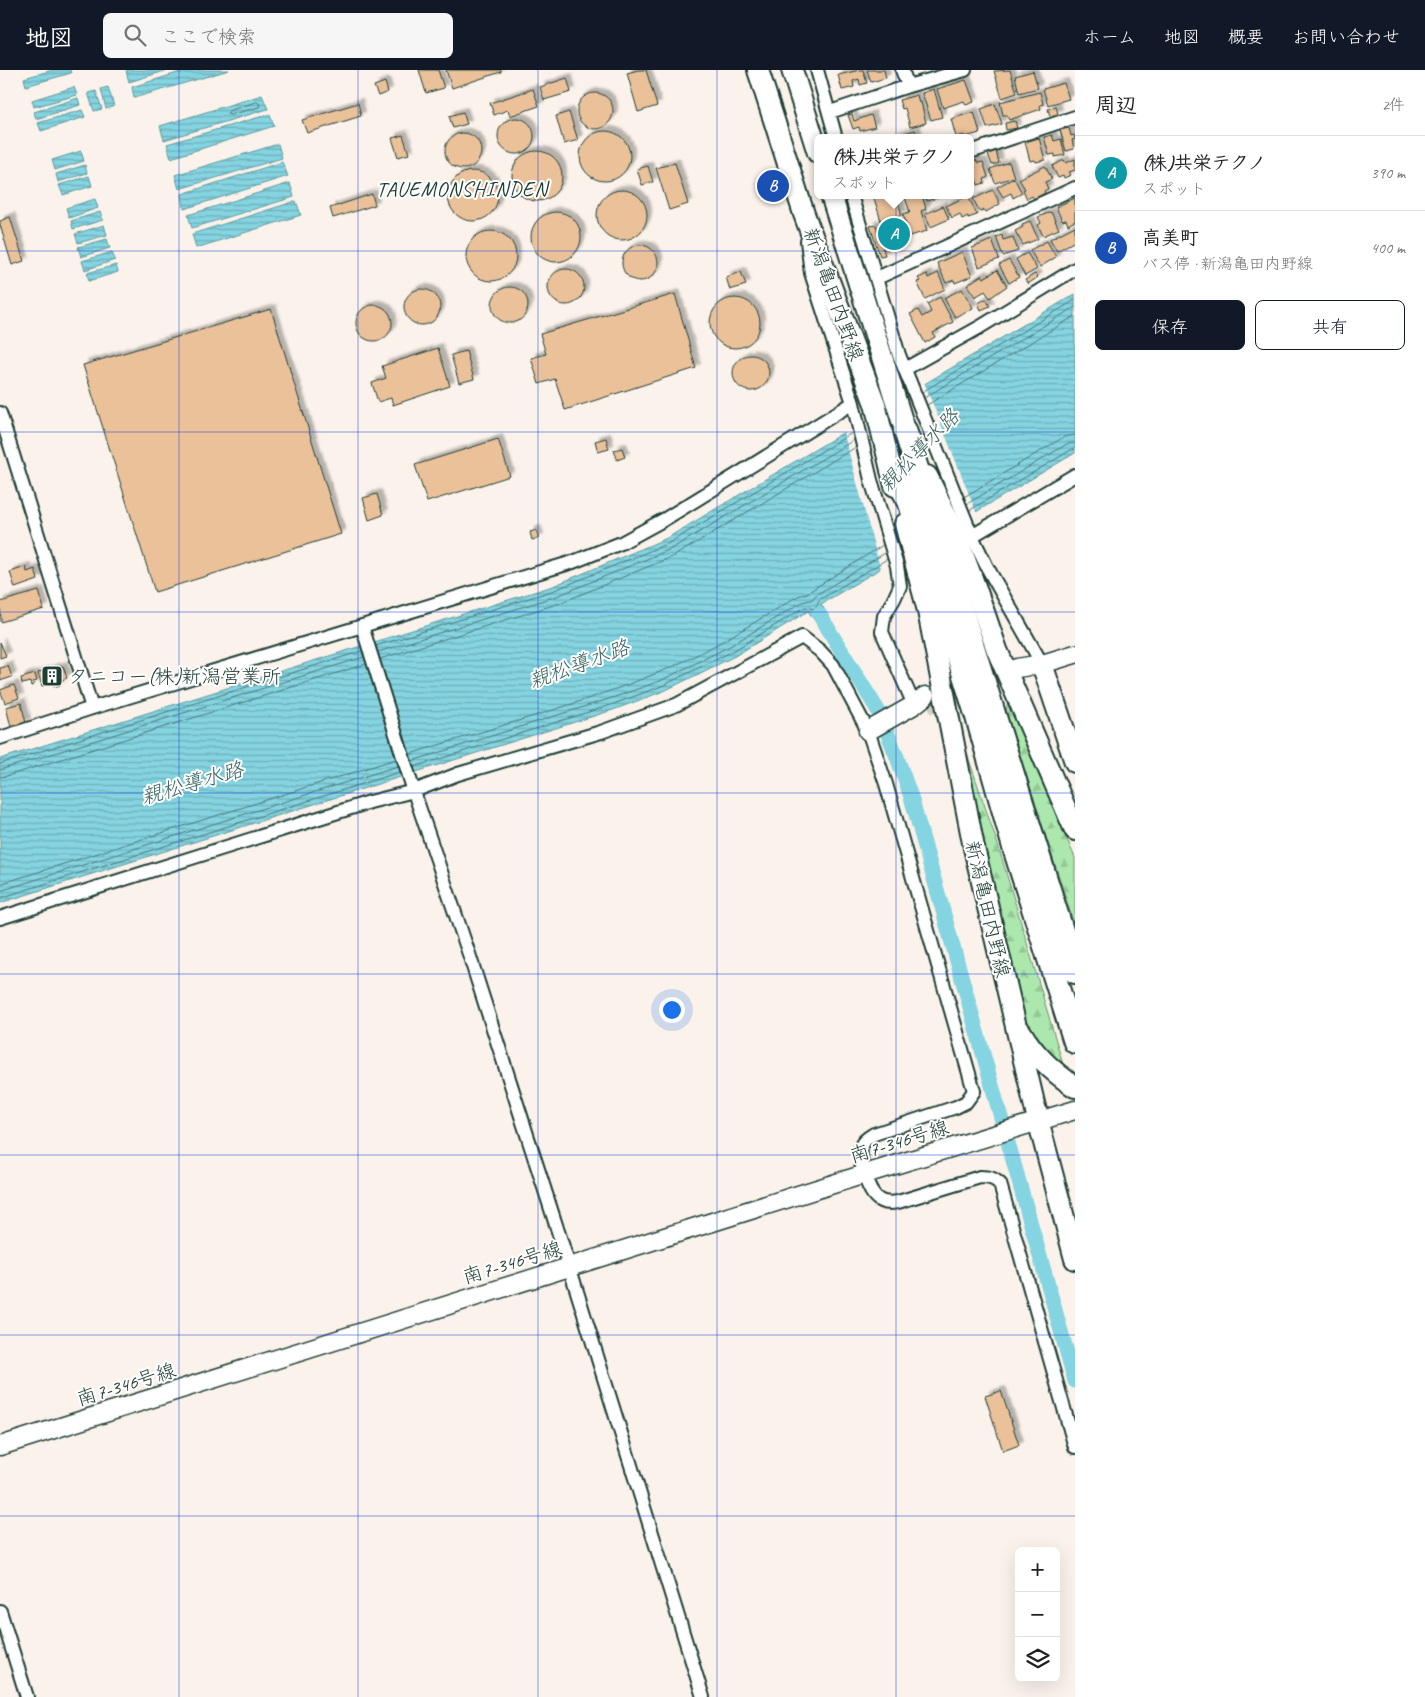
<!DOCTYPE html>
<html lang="ja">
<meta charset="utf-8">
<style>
body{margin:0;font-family:Caveat,"Klee One",sans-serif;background:#f6f6f6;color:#202124}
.controls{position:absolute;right:15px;bottom:15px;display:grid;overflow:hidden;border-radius:8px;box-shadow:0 5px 20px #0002}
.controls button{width:45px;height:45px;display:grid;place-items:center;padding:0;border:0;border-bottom:1px solid #e0e0e0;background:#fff;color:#202124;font:25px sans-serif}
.you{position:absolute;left:671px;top:939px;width:18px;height:18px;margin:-12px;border:4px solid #fff;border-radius:50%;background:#1a73e8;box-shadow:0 0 0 8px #1a73e833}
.badge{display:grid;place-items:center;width:32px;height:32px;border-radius:50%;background:#111827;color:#fff;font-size:16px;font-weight:700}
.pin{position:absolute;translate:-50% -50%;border:2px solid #fff;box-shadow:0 1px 5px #0006}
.popup{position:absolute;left:814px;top:64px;width:160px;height:65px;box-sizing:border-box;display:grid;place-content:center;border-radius:8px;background:#fff;filter:drop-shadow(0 1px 4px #0005);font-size:16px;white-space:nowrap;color:#757577}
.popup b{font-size:19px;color:#202124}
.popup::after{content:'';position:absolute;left:50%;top:100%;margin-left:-10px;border:10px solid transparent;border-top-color:#fff}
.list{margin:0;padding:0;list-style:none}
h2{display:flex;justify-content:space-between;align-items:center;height:65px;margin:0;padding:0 20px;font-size:21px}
h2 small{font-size:16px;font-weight:400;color:#757577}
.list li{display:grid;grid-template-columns:32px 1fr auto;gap:15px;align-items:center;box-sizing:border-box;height:75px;padding:0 20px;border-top:1px solid #e0e0e0}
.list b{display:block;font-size:19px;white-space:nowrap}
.list p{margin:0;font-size:16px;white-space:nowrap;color:#757577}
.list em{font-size:16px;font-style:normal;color:#757577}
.actions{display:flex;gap:10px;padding:15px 20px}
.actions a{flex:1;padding:11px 0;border:1px solid #111827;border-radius:8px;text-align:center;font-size:18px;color:#111827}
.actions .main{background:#111827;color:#fff}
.icon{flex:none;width:28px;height:28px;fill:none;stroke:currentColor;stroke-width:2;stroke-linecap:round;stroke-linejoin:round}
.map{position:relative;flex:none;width:1075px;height:1627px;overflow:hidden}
header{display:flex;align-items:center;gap:30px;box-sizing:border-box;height:70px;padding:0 25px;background:#111827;color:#fff}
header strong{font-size:24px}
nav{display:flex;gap:28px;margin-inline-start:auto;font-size:18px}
.search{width:350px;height:45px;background:#f6f6f6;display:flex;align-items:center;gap:12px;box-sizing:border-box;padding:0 18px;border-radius:8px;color:#757577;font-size:19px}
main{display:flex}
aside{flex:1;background:#fff}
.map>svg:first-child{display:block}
.forest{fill:url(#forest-firs);stroke:#669271}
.water{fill:url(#water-rules);stroke:#5c989c}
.pier{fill:#fbf3eb}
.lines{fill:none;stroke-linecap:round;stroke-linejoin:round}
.shore{stroke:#487979;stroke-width:1}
.canal{stroke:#85d4e1;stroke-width:15}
.building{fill:#ebc19a;stroke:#1f3d34;filter:url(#shadow)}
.secondary-tunnel{stroke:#cfcfc6;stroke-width:18;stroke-dasharray:18 9;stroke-linecap:butt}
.street-casing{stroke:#1f3d34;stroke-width:16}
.secondary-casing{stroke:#1f3d34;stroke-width:21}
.primary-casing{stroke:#1f3d34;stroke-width:24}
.highway-casing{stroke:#1f3d34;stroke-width:26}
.street{stroke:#fff;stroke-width:12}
.secondary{stroke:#fff;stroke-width:18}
.primary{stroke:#fff;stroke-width:20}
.highway{stroke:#fff;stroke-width:22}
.grid{fill:none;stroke:#1d4ed8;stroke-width:1;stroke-opacity:0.55}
.labels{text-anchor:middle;stroke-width:4;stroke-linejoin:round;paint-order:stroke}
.street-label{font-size:20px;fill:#1f3d34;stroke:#fff}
.poi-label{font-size:20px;fill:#1f3d34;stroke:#fff;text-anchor:start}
.neighbourhood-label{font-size:21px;letter-spacing:1px;fill:#1f3d34;stroke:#fff}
.water-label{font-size:21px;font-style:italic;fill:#38635f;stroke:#fff}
</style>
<header>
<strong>地図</strong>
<div class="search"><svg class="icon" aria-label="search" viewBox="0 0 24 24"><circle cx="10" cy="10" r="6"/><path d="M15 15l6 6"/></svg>ここで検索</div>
<nav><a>ホーム</a><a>地図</a><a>概要</a><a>お問い合わせ</a></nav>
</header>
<main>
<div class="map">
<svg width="1075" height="1627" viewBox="0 0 1075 1627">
<defs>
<pattern id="forest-firs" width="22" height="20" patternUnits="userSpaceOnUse" patternTransform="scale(1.25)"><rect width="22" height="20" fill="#ace8ae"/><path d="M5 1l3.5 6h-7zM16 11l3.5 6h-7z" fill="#94c896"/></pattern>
<pattern id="water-rules" width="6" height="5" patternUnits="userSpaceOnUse" patternTransform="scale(1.25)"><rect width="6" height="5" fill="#85d4e1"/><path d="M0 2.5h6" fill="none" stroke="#6cadb7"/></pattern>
<filter id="shadow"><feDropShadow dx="4.5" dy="-4.5" stdDeviation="1" flood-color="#0004"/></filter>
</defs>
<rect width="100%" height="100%" fill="#fbf3eb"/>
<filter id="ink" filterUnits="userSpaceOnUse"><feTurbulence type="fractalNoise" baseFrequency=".02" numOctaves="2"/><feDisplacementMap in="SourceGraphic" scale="10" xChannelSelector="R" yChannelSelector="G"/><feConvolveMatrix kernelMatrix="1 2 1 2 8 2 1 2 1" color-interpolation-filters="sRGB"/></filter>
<g filter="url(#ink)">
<path class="forest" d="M1008,630L1075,788V857L1006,642Z
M961,666L997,772L1065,1001L1052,991L1026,957L1015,907L986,798Z"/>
<path class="water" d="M53,0H70L71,3L26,16L24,8Z
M128,0H168L129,12L126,1Z
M187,0H229L134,28L132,17Z
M74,17L77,25L34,37L32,30Z
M108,17L114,36L106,39L101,19Z
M96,21L102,39L94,41L88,23Z
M262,25L268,39L164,70L160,56Z
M78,28L80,35L36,49L34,42Z
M82,40L85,47L41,61L38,53Z
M270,44L274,56L171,88L167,74Z
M278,74L282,88L179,119L175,105Z
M81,81L84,91L55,100L52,90Z
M282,92L288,106L184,139L182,124Z
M85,95L87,103L58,112L56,104Z
M89,106L92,116L63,125L59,115Z
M290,113L294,127L192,158L188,145Z
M95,129L98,138L69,148L66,138Z
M296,131L301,145L196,178L192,164Z
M100,142L103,150L73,159L71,151Z
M104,155L107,165L78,173L75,164Z
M107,169L110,178L81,187L78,177Z
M112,182L115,190L85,200L82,191Z
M116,195L118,202L89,211L87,203Z
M1075,224V383L821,534L836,558L824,564L808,541L735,586L664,621L613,640L0,833V689L553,516L667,468Z"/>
<path class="pier" d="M924,312L977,444L881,501L843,361Z"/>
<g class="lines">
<path class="shore" d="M257,32L260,34L259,37L230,45L227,44L229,41Z
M922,322L1075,230
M924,328L1075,237
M927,335L1075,246
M964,427L1064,367L1075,365
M967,434L1067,374L1075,373
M970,440L1071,380L1075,379
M376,576L555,520L669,473L852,363
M378,582L557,526L671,479L854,370
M380,589L560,533L674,486L856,377
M410,684C491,658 576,636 655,604C705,584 752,554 798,526L807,523L883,475
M412,691L609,629L660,611L730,576L802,532L811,530L816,525L885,483
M0,694L362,581
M414,697L611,635L662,616L733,581L805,537L815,539L819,530L887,489
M0,700L364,587
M0,707L7,706L366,594
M0,814L396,689
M0,821L398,696
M0,828L400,702"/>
<path class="canal" d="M819,544L879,642L897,687L911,727L1075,1311"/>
</g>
<path class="building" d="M419,0H438L444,18L426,23Z
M446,0H501V2L452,18Z
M638,0H646L657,36L638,42L627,3Z
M860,0H863L867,13L860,15L859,9L853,11L854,17L842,20L838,5Z
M867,0H884L886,8L871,12Z
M1010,0L1017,23L1002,28L994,1Z
M1033,1L1038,18L1019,23L1015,6Z
M567,8L571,22L544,30L540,17Z
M966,10L974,32L966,35L964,31L943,38L937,19Z
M385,12L388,22L378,26L374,16Z
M1064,13L1069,29L1048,35L1043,19Z
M533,19L539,36L510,46L508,40L494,45L490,33Z
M934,19L942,47L931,50L922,23Z
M1040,22L1043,34L1040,35L1041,39L1009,50L1007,45H1003L1000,32Z
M577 41a18 18 0 1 1 36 0a18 18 0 1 1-36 0Z
M917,25L919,33L921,32L926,53L910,57L905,38L902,39L899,30Z
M358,33L361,46L307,63L302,50Z
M995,34L1002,54L987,58L981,39Z
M1056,36L1058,44L1050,46L1048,39Z
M463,42L467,54L453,58L449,46Z
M569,42L578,70L564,74L556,46Z
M974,42L980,63L965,67L964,65L956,67L951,49Z
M852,44L854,51L871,45L875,57L860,61L859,57L853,59L848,45Z
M498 66a18 18 0 1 1 36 0a18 18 0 1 1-36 0Z
M1015,51L1017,58L1006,60L1005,53Z
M1069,58L1071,66L1074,65L1075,69L1072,70L1074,79L1066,81L1060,60Z
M915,60L918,68L893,67Z
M580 86a25 25 0 1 1 50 0a25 25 0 1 1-50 0Z
M445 81a18 18 0 1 1 36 0a18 18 0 1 1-36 0Z
M403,65L409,84L398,87L392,68Z
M1052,65L1054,71L1061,69L1065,85L1055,87V84L1049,85L1044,67Z
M1039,68L1045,90L1036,92L1035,90L1030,91L1025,72Z
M512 106a25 25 0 1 1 50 0a25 25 0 1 1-50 0Z
M996,81L999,93L992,95L988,84Z
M1075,89V100L1069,102L1071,105L1064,108L1063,106L1058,108L1052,96L1064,90L1066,93Z
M976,90L978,93L983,92L988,107L984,109L985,113L978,115L970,92Z
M1009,92L1014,107L995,113L990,99Z
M675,93L688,134L669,140L656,98Z
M648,96L653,112L642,115L637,99Z
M1045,96L1052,109L1045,112L1048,119L1044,121L1045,123L1034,129L1032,126L1027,129L1023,120L1025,119L1019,109Z
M448 126a25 25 0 1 1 50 0a25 25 0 1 1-50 0Z
M1014,108L1022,123L1013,128L1011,123L1003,127L997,117Z
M597 145a25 25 0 1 1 50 0a25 25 0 1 1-50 0Z
M993,120L1000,134L986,142L984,139L980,142L973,129Z
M372,124L375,135L333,148L330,138Z
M873,125H896L902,145L886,151V153L882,154Z
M904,125H922L926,139L921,141L927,161L910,166L903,144L910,142Z
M925,125H940V127L927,131Z
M968,126L977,145L968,148V146L962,149L960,144L952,148L946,136Z
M1075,128V151L1068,155L1066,150L1062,151L1056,137Z
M943,136L949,149L931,157L925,144Z
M531 167a25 25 0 1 1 50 0a25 25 0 1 1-50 0Z
M1051,142L1059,159L1043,166L1038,155L1041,153L1038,147Z
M10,147L24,191L12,195L0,155V151Z
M1030,151L1038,169L1023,175L1015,161L1023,157L1022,154Z
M899,154L904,169L890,174L884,159Z
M876,155L885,185L880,186L870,156Z
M1075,156V171L1057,181L1050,169Z
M466 186a25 25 0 1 1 50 0a25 25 0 1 1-50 0Z
M1002,165L1003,170L1013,167L1018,181L1003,186L996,167Z
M992,170L999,189L979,197L972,178Z
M1047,171L1056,187L1040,197L1030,180Z
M622 193a18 18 0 1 1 36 0a18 18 0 1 1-36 0Z
M962,182L972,206L955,213L954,210L946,213L937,193Z
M1027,183L1037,199L1025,206L1016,189Z
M1009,190L1019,207L1009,213L999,195Z
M548 217a18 18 0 1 1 36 0a18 18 0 1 1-36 0Z
M997,200L1007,216L990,228L985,221L975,227L967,215L982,205L984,208Z
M741,202L746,215L730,220L726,207Z
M938,203L945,219L925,229L917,212L920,211L918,208L927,204L928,208Z
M1035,204L1038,207L1028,214L1025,210Z
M492 235a18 18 0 1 1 36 0a18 18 0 1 1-36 0Z
M962,219L973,238L955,247L944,228Z
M404 237a18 18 0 1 1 36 0a18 18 0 1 1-36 0Z
M675,224L696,298L565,340L555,309L539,314L531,288L546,284L540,264Z
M940,227L953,252L933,263L935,267L925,273L910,244L918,240L922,247L931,242L927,234Z
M710 253a25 25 0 1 1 50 0a25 25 0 1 1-50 0Z
M986,229L990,236L981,240L978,233Z
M356 253a18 18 0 1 1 36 0a18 18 0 1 1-36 0Z
M271,239L341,464L155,522L83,295Z
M438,278L450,316L393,335L391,328L378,332L372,313L386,308L382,296Z
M466,281L474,309L459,313L451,285Z
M733 303a18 18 0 1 1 36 0a18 18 0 1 1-36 0Z
M606,368L609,379L598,382L595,371Z
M498,369L510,406L427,432L415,395Z
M622,378L625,387L617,390L614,380Z
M377,424L383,445L369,450L363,428Z
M536,460L539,468L532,470L530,462Z
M26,497L27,502L35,499L38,510L15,518L10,502Z
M39,521L44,539L1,552L0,532Z
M0,572L6,586L0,588Z
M8,596L12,607L0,611V598Z
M63,596L67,608L59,611L60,615L54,617L53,613L42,616L38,603Z
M35,604L37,611L33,612L34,615L31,616L30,612L22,614L21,608Z
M14,615L19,628L5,633L0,620Z
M21,633L26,653L11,657L6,637Z
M1001,1321L1019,1375L1003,1381L985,1326Z"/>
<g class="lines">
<path class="secondary-tunnel" d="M928,635L1020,607"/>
<g class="street-casing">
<path id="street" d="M817,0L836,68
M902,0L908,16
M830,42L908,16L965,0
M970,82L1075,47
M851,125L899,285L972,466L987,497L1042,594
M807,171L811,203L853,333L871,410L897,496L900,516L894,529L884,546L882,562L914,635
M877,208L1075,118
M905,299L980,257L1075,199
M0,343L92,638
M972,466L1075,405
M362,556L416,728L469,884L565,1183L703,1627
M0,668L92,638L573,492L621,473L665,449L853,333
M0,848L370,732L414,721L458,704L601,662L676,635L802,567L820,581L833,595L868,661L886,714L974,1021L966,1032L956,1037L874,1064C869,1067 865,1069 862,1074C857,1086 867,1123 879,1130C885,1134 892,1133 898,1132L980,1107C989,1107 994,1108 1000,1114L1075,1377
M0,1541L27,1627"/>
</g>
<g class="secondary-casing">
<path id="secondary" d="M1017,598L1042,594L1075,584
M868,661L914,635L925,626
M0,1376L865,1104L1075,1040"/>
</g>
<g class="primary-casing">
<path id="primary" d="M758,0L804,144L875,334L895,416
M792,0L818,83
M831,125L905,360L911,373
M927,406L955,463L976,519L997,580L1075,760
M905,454L928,541L974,778L1038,1050L1075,1189
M1042,594L1075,692
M1021,962C1034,985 1053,1002 1075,1017"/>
</g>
<g class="highway-casing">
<path id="highway" d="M905,360L1075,902
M892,400L909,431L935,512L977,647L1015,781L1075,972"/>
</g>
<use href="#street" class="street"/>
<use href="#secondary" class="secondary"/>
<use href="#primary" class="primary"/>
<use href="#highway" class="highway"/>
</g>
</g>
<path class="grid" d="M179,0V1627M358,0V1627M538,0V1627M717,0V1627M896,0V1627M0,181H1075M0,362H1075M0,542H1075M0,723H1075M0,904H1075M0,1085H1075M0,1265H1075M0,1446H1075"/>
<defs>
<g id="building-square" transform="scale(1.125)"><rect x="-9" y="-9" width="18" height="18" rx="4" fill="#1f3d34" stroke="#fff"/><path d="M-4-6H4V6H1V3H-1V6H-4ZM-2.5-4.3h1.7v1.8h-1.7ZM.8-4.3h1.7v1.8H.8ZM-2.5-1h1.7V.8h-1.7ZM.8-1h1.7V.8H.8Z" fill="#fff"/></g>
</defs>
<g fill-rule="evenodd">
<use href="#building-square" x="52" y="606"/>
</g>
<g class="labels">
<g class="street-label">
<text transform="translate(834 224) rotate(70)" y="7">新潟亀田内野線</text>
<text transform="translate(988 839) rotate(77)" y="7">新潟亀田内野線</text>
<text transform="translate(899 1071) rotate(-17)" y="7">南7-346号線</text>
<text transform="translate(512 1192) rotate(-17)" y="7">南7-346号線</text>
<text transform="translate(126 1314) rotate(-17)" y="7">南7-346号線</text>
</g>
<g class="poi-label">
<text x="68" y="613">タニコー(株)新潟営業所</text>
</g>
<g class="neighbourhood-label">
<text x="462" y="126">TAUEMONSHINDEN</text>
</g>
<g class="water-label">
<text transform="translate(919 380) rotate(-46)" y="7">親松導水路</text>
<text transform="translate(579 594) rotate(-20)" y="7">親松導水路</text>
<text transform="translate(192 713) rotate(-16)" y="7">親松導水路</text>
</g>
</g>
</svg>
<div class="controls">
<button>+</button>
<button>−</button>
<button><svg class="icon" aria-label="layers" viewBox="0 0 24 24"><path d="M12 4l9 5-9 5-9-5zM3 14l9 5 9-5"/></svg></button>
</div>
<div class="you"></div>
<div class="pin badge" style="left:894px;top:164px;background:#0f9aa8">A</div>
<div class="popup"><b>(株)共栄テクノ</b>スポット</div>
<div class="pin badge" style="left:773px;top:116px;background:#1a4fb4">B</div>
</div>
<aside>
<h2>周辺<small>2件</small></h2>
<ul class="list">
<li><span class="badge" style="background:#0f9aa8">A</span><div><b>(株)共栄テクノ</b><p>スポット</p></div><em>390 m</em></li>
<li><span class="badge" style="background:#1a4fb4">B</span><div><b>高美町</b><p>バス停 · 新潟亀田内野線</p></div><em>400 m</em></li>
</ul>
<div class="actions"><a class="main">保存</a><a>共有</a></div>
</aside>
</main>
